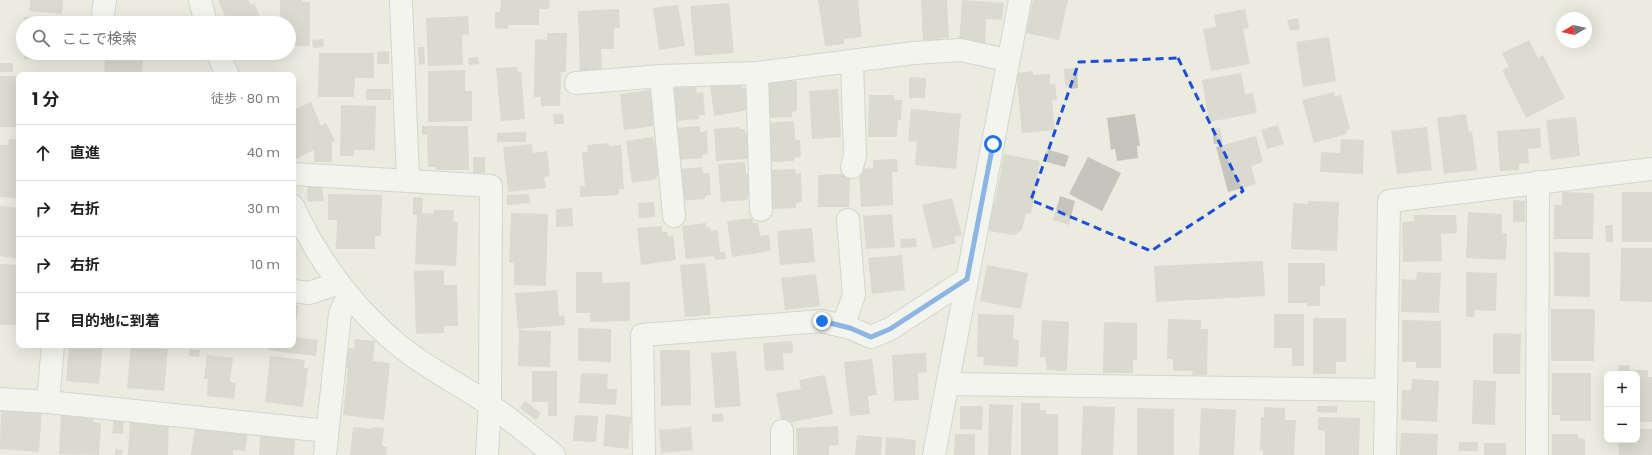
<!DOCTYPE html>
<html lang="ja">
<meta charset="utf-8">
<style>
body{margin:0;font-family:Poppins,"Noto Sans JP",sans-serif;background:#f2f2f2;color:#222}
.controls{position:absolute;right:12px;bottom:12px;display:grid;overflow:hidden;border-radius:8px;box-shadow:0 4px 16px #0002}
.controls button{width:36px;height:36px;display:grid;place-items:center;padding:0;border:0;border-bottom:1px solid #e0e0e0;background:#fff;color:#222;font:20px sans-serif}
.compass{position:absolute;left:1556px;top:12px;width:36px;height:36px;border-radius:50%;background:#fff;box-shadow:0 4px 16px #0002;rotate:261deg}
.stop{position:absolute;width:12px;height:12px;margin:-9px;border:3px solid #1a73e8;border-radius:50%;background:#fff}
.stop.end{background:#1a73e8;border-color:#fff;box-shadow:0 1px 4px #0008}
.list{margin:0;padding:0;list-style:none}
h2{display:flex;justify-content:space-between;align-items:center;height:52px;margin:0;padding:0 16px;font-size:17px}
h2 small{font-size:13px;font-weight:400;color:#767676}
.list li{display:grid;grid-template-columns:26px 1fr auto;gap:12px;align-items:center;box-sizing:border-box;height:56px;padding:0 16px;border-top:1px solid #e0e0e0}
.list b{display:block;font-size:15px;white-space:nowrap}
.list em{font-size:13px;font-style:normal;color:#767676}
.icon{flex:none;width:22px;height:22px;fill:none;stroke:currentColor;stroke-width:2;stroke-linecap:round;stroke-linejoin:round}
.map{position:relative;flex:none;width:1652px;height:455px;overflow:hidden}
.search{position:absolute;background:#fff;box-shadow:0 4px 16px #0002;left:16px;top:16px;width:280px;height:44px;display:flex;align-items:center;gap:10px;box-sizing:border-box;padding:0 14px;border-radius:22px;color:#767676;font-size:15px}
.panel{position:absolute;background:#fff;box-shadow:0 4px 16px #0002;left:16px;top:72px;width:280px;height:276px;border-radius:8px}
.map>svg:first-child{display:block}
.building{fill:#c6c5bd}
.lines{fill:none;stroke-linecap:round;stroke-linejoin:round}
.street-casing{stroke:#b8b8be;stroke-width:24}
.street{stroke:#fff;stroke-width:22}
.route{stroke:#1a73e8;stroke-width:5}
.marked{fill:none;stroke:#1d4ed8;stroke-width:3;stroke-dasharray:8 5;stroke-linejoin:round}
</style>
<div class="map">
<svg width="1652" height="455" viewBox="0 0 1652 455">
<rect width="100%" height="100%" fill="#ebebe0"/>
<path class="building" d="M30,0H63L62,14L29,11Z
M218,0H248L251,5L254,3L263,23H228Z
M280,0H302V2H310V46H289V23H280Z
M501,0H550L549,9H539V25H508V29L495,28V12H500Z
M818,0H858L862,37L844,39V44L825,46Z
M921,0H947L949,38H941V41L923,42Z
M962,0L1004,3L1002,20L986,19L985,45L959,44Z
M1033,0H1068L1059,40L1026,33Z
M729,3L734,53L695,56L690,6Z
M678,5L685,46L659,50L653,8Z
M619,9L620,28H614V49H601L602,75L580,76L578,11Z
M1245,9L1249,28L1243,29L1250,64L1211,71L1203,29L1216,27L1214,15Z
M468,16L469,34L462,35L463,65L428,66L426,18Z
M24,17L54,18V23H24Z
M1298,18L1300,29L1290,31L1287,20Z
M547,33H567L566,72H561L560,106H541V97H534L535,39L547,40Z
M1329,37L1336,81L1303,87L1296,42Z
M323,39L324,47L313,48L312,40Z
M1529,40L1538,58L1543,55L1565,98L1526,118L1502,70L1509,67L1502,53Z
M418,47H424L425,64L419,65Z
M389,51V64H377V52Z
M24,53H57V60L24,59Z
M96,53H149L148,60H143L142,75H104L105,59L96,58Z
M319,53H374V78H355L354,97H318Z
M478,57L479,64L469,65L468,58Z
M0,63H13V72H0Z
M517,67L518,72L521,71L525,119L501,121L496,68Z
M1077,68L1078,88L1070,89V86H1065L1064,69Z
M465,70V91H472V121L428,122V71Z
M1033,71V75L1050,74V84H1055L1057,100L1052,101L1055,130L1022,133L1016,73Z
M1241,73L1245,94L1253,93L1257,113L1209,122L1202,80Z
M0,76H19V127H0Z
M909,77L926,78L925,98H909Z
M766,78H790V81H797V111L792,112V117L767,118Z
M742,83V88H746L749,110L714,116L710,84Z
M696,87L697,93L703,92L705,115H699V119L675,121L672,88Z
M366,89H391V100H366Z
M838,89L841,137L812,139L809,91Z
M651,90L655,126L624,130L620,94Z
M1334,92L1335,96L1341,95L1350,129L1346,131L1347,134L1314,143L1302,100Z
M869,95H894V100H902L901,120H898L897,137H868Z
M311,102L321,126L326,123L335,141L332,142V162H314V150L293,160V110Z
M341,105L376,106L375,150H354V156H340Z
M911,109L961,114L956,169L915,165L917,142L908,141Z
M553,114H563L564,124H554Z
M1135,114L1140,146H1137L1138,158L1117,161L1115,149L1111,150L1107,118Z
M1466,114L1469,132L1472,131L1477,170L1444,174L1437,118Z
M1576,117L1580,156L1551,160L1546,120Z
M794,121L795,140H800L801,157L794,158V161L769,162L767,123Z
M1278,125L1284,144L1267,149L1261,130Z
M422,126H468L469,170H436V167H428L427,134L422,135Z
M700,126V132L707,131L708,154L702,155L703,158L678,160L675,128Z
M739,127V129H745V133H751L754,155L748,156V159L716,161L714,129Z
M1427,127L1432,170L1397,174L1391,131Z
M1220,128L1223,143L1214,144L1212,129Z
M1540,128L1541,148L1528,149L1529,163L1519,164V170L1500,171L1497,131Z
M526,132V142H497V133Z
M1256,136L1263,162L1251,166L1256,184L1228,192L1216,147Z
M653,137L655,145H659L663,175L656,176L657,179L632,183L626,141Z
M9,139H19V199L0,197V145H8Z
M1341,139L1364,140L1363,174L1320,172L1321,152L1340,153Z
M609,143V146L621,145L624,189H619V195L580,197V186H585L582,152H588L587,145Z
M532,144L533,153L547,151L550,176L544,177L546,188L508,192L503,147Z
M1047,149L1069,156L1065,167L1043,161Z
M1004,154L1040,161L1031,214L1026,213L1022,230L1014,235L988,231L993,203H995Z
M473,157H485V173H473Z
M1088,157L1121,173L1102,211L1069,194Z
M897,159L898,172H892L893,205L861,207L859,169L873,168V160Z
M745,162L746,174L752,173L753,196H747L748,200L721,202L718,164Z
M702,167L703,173H709L711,195L705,196V199L681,201L678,169Z
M795,169L796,174L801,173L802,202L796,203V208L771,209L770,170Z
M825,174H850L849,207H818V175H825Z
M322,186L324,201L308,202L307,187Z
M1562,192L1594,193L1593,239H1554V205H1562Z
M1622,192H1652V242H1622Z
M328,194L382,195L381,236H375V249H336L337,220H328Z
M529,194L530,203L507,205V195Z
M1060,196L1075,201L1069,225L1053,220Z
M413,197L423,198L422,213L433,214L434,210H454L453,222H458L456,266L415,264L417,215H413Z
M952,198L962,235L954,237L956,243L933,249L922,205Z
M1513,200L1525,201V222H1513Z
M1308,201L1339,202L1337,251L1291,249L1293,203L1308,204Z
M654,202L655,217L639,218L638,203Z
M0,206L19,208V259L0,256Z
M572,208L573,226L556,227V209Z
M1468,212L1502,214V233H1507L1506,260L1466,258Z
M511,213L548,214L546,286L514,285V263H509Z
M892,214L895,247L866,249L863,216Z
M1414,215H1456L1457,233L1441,234L1442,261L1403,262L1402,222L1414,221Z
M752,218L753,223H758L760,236L769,235L771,251L732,257L727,221Z
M706,223L707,228L710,227L711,231L718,230L720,252H725L726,259L715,260L714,256L686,259L682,226Z
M1605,225H1613V242H1606Z
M662,226V232H667L668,237L673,236L676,260L641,265L637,228Z
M812,228L815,262L780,265L777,231Z
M916,238L917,247L901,248L900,239Z
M1621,248H1652V302L1620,301Z
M1554,252L1590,253V297L1554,296Z
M902,255L905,290L872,294L868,258Z
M1263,261L1265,296L1156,302L1154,266Z
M705,263L711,315L685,317L680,265Z
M1288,263H1325V286H1320V306H1307V303H1288Z
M0,264L19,265V325H0Z
M987,265L1028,273L1021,309L980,301Z
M444,270V285H457L458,326H444V333L416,334L414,271Z
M576,272H602V283L630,282V321L590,322V313H576Z
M1417,272L1441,273L1439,313L1401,312L1402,279L1416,280Z
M1466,272L1497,273L1496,311L1475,310L1474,317H1466Z
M816,274L820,306L785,310L781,278Z
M557,290L559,316L564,315L565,325L518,329L515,293Z
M293,304L299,305L294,337L318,340L316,356L268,350V345H293Z
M1551,309H1595L1594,361H1551Z
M978,314L1014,315L1013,339L1019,340L1018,367L983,365L984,357H977Z
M1274,314H1304V366H1292V348H1274Z
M1313,318H1346V362H1336V374H1313Z
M1168,319L1201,320V329H1208L1207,375H1192L1193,371H1173V359H1167Z
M1042,320L1069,322L1067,371L1047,370L1045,357H1040Z
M1402,320L1441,321V368H1416V362H1402Z
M1104,322L1137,323V360H1133V373H1103Z
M578,328L611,329V362L578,361Z
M519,330L551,331L550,367L518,366Z
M1493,333L1521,334L1520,374H1493Z
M355,339L375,341L373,361L390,363L384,420L343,415L348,368H346L348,348L354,349Z
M792,341L793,353L783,354L784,370L765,371L763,343Z
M69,345H103L99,384L66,381Z
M131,345L168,349L164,391L127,388Z
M189,349L200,350L199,357L189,356Z
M660,350H690L691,405L661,406Z
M736,351L741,406L715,408L711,353Z
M926,353L927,372L918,373L919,400L894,401L892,355Z
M207,355L233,358L230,382L236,383L234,399L207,396L208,379H204Z
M270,356L305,360L304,368H308L303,407L265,402Z
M872,359L877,395L868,396L870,414L850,416L844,362Z
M1618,365H1630V370H1648V377H1652V422H1637V374H1618Z
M532,371H557V416H548V402H532Z
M581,373L608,374L607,389H617L616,405L579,403Z
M1552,373H1591V421H1560V415H1552Z
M825,375L833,414L782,424L776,393L801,389L799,380Z
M1412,379L1439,381L1437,422L1401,420L1402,390H1411Z
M1473,380L1496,381L1495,425L1472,424Z
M525,401L541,413L536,420L520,408Z
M1021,403H1040V410H1046V414H1058V455H1021Z
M989,404L1013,405L1011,455H988Z
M1,406L42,409L39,452L0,449Z
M960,406H983L982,430L960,429Z
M1083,406L1115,407L1113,455H1081Z
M1317,406H1337V413L1317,412Z
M1264,407L1285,408V420H1296L1294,455H1263V450H1260L1261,417H1264Z
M1137,408L1174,409V455H1137Z
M1201,408L1236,410L1234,455H1199Z
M61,411L94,412L93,422L101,423L99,455L59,454Z
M723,413L724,421L712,422V414Z
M606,414L631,417L628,449L603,446Z
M575,415L598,416L596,442L573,441Z
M114,416L124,417L123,434L112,433Z
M130,417L169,418L168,455H128Z
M1318,417L1360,418L1359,455H1325V431L1318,430Z
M195,425L248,431L245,451L233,450V455H191Z
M838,426L839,445L829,446V455H797L796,428Z
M353,427L371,429L372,427L384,428L382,446L387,447L386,455H350Z
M691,427L693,450L661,453L659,430Z
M261,428L296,431L294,455H259Z
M1637,429H1652V455H1619L1618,440H1637Z
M1401,433L1438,434L1437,455H1400Z
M955,434H975V455H954Z
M1552,434H1578V438L1585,439V455H1552Z
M857,435L882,437L881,455H855Z
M886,437L916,440L915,455H885Z
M1459,442H1478V451H1459Z
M1484,443H1506V455H1484Z
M115,449L123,450L122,455H115Z"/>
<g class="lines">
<g class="street-casing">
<path id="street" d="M200,0L206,23
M401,0L408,180
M103,14L105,0
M217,53L228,75
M757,73L761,210
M661,76L674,216
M576,83L661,76L757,73L914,53L960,50L1007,60
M852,167L855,155L852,62
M293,174L491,186L490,405L487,455
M293,206C318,260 354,309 401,347C428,369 461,385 490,405C512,420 533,438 554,455
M293,291L309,293L339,283
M843,326L854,295L848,220
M53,345L48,402L327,431
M948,384L1385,390
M0,399L48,402
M782,431V455
M325,455L340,314L348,296
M644,455L642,335L822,321L850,328L871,337L890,329L967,279
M934,455C964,304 990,151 1020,0
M1385,455L1389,201L1652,169
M1537,455L1538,182"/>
</g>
<use href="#street" class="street"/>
</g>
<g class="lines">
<path class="route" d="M822,321L850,328L871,337L890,329L967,279L993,144"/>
</g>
<path d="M0 0H1652V455H0ZM1178,58L1243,191L1151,251L1031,200L1079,62Z" fill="#ebebe0" fill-opacity=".55" fill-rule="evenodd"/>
<path class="marked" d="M1178,58L1243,191L1151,251L1031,200L1079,62Z"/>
</svg>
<div class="controls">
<button>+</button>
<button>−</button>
</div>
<svg class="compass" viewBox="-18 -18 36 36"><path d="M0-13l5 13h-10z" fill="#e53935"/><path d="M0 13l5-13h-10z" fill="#767676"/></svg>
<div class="stop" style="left:993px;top:144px"></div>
<div class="stop end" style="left:822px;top:321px"></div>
<div class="search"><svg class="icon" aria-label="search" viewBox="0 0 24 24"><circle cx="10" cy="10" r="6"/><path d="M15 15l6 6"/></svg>ここで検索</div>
<section class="panel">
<h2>1 分<small>徒歩 · 80 m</small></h2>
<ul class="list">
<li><svg class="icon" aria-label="ahead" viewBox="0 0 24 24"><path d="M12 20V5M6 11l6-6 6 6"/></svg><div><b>直進</b></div><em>40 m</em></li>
<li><svg class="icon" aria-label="right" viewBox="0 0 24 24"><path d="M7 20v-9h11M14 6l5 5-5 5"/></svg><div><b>右折</b></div><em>30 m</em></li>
<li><svg class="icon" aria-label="right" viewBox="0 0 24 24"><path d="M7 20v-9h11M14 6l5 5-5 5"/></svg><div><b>右折</b></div><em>10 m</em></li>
<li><svg class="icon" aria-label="arrive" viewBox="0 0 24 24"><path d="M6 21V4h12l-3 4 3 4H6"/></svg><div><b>目的地に到着</b></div></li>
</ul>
</section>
</div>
